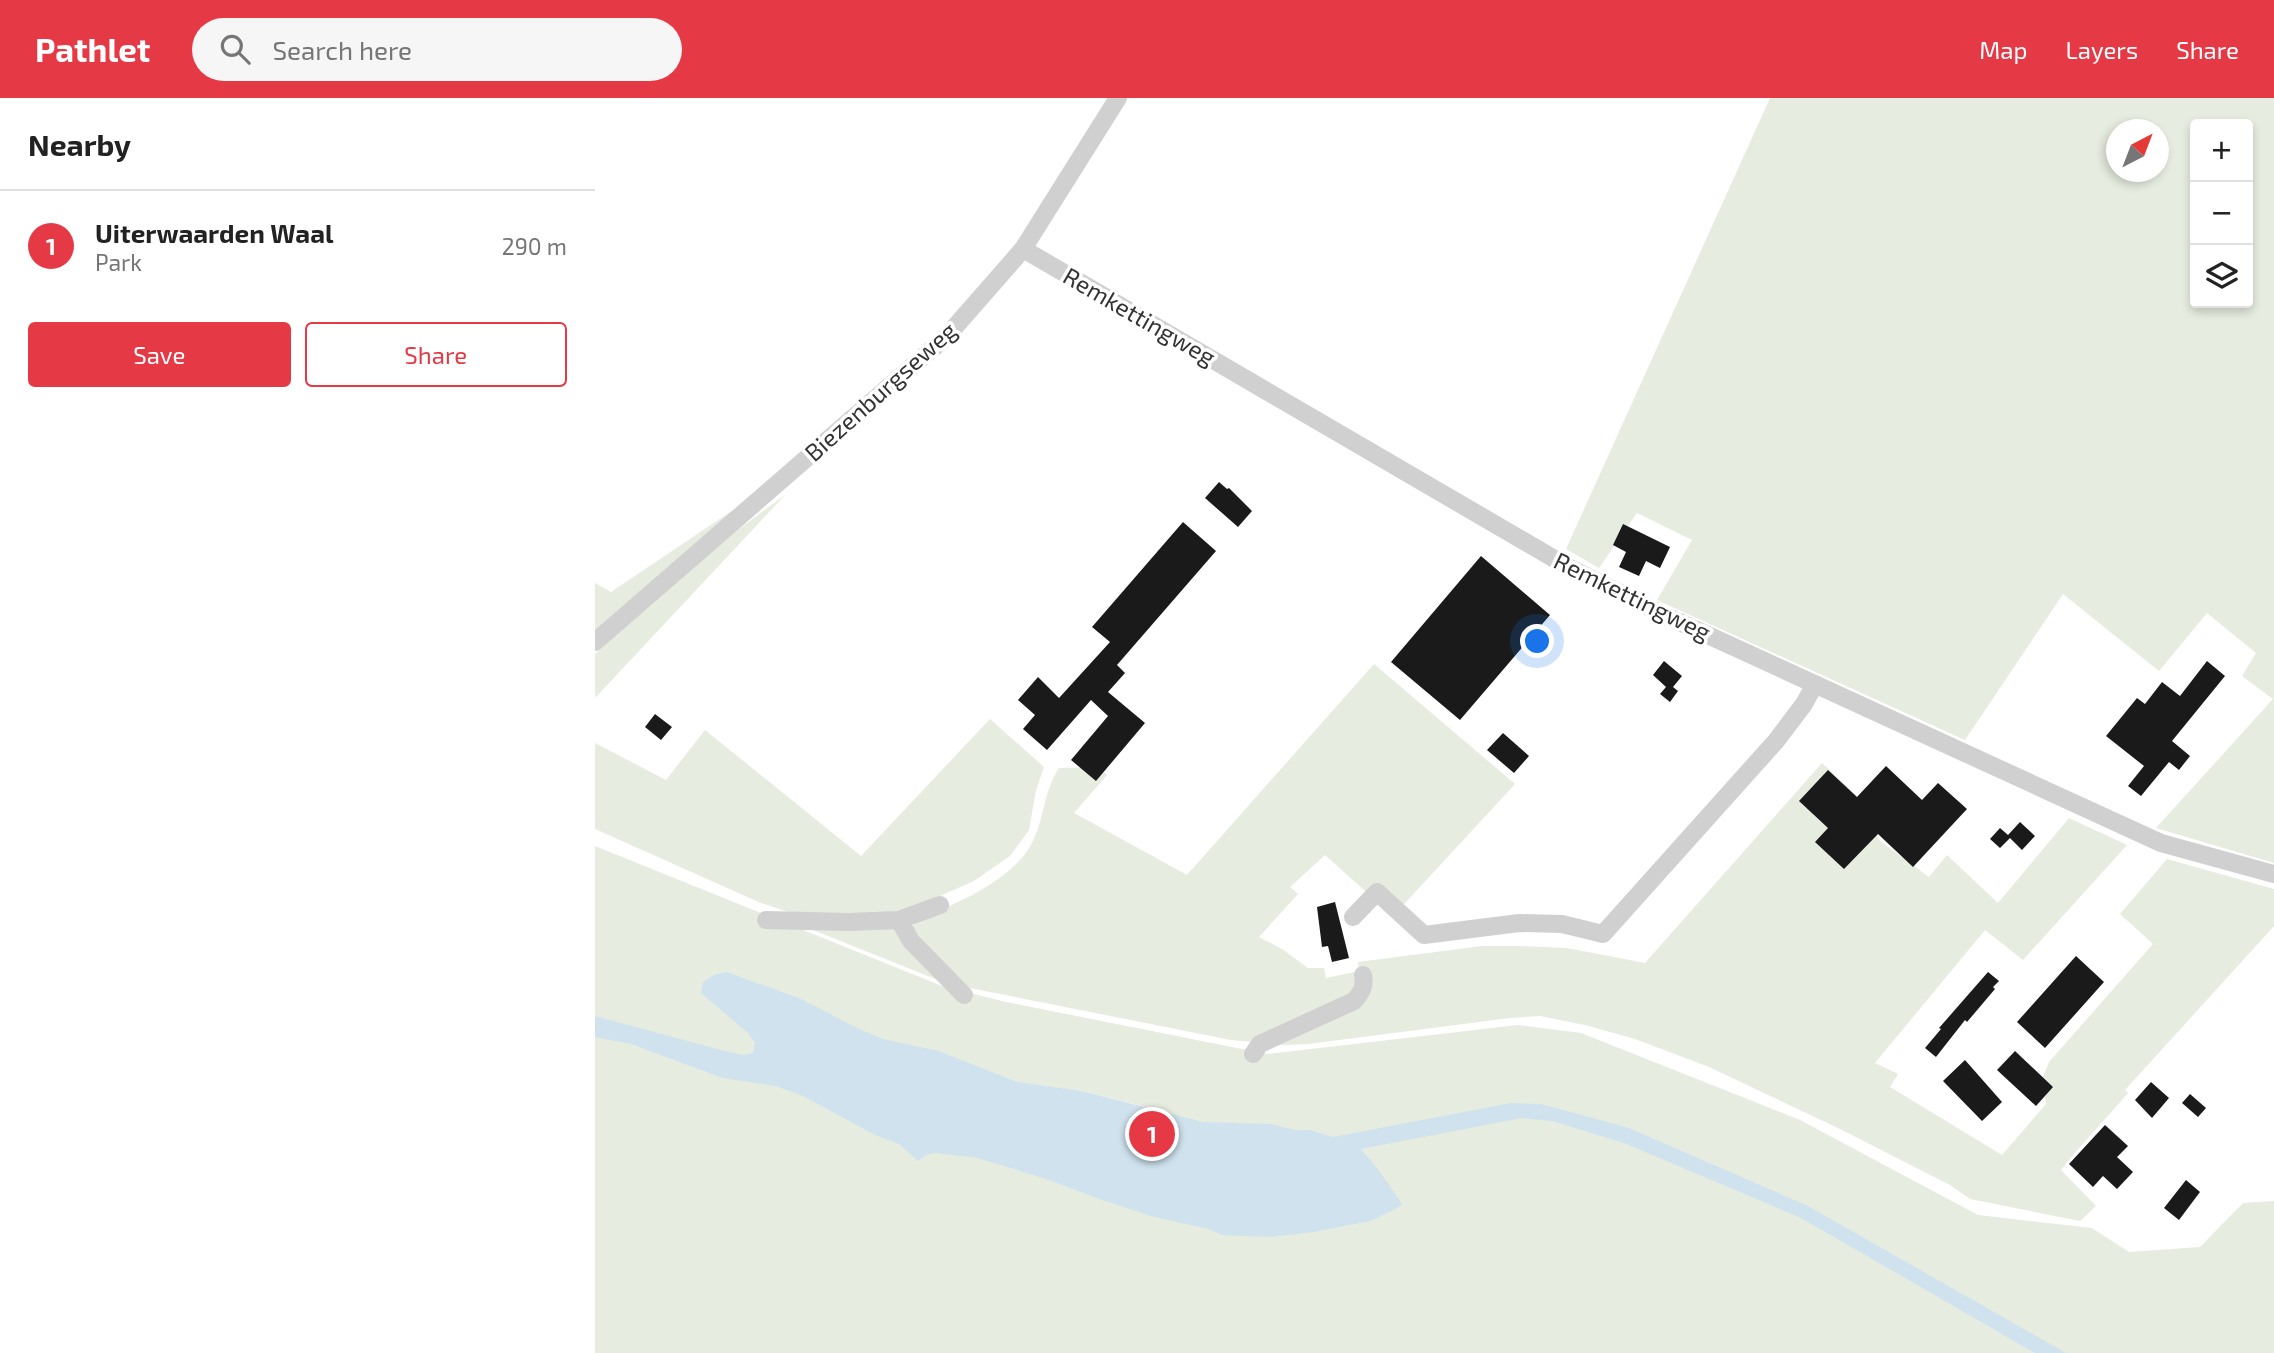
<!DOCTYPE html>
<meta charset="utf-8">
<style>
body{margin:0;font-family:"Exo 2",sans-serif;background:#f6f6f6;color:#222}
.controls{position:absolute;right:21px;top:21px;display:grid;overflow:hidden;border-radius:7px;box-shadow:0 4px 10px #0003}
.controls button{width:63px;height:63px;display:grid;place-items:center;padding:0;border:0;border-bottom:2px solid #e0e0e0;background:#fff;color:#222;font:35px sans-serif}
.compass{position:absolute;left:1511px;top:21px;width:63px;height:63px;border-radius:50%;background:#fff;box-shadow:0 4px 10px #0003;rotate:42deg}
.you{position:absolute;left:943px;top:544px;width:24px;height:24px;margin:-18px;border:5px solid #fff;border-radius:50%;background:#1a73e8;box-shadow:0 0 0 10px #1a73e833}
.badge{display:grid;place-items:center;width:46px;height:46px;border-radius:50%;background:#e63946;color:#fff;font-size:23px;font-weight:700}
.pin{position:absolute;translate:-50% -50%;border:4px solid #fff;box-shadow:0 2px 7px #0006}
.list{margin:0;padding:0;list-style:none}
h2{display:flex;justify-content:space-between;align-items:center;height:91px;margin:0;padding:0 28px;font-size:30px}
h2 small{font-size:23px;font-weight:400;color:#767676}
.list li{display:grid;grid-template-columns:46px 1fr auto;gap:21px;align-items:center;box-sizing:border-box;height:112px;padding:0 28px;border-top:2px solid #e0e0e0}
.list b{display:block;font-size:26px;white-space:nowrap}
.list p{margin:0;font-size:23px;white-space:nowrap;color:#767676}
.list em{font-size:23px;font-style:normal;color:#767676}
.actions{display:flex;gap:14px;padding:21px 28px}
.actions a{flex:1;padding:16px 0;border:2px solid #e63946;border-radius:7px;text-align:center;font-size:24px;color:#e63946}
.actions .main{background:#e63946;color:#fff}
.icon{flex:none;width:38px;height:38px;fill:none;stroke:currentColor;stroke-width:2;stroke-linecap:round;stroke-linejoin:round}
.map{position:relative;flex:none;width:1679px;height:1255px;overflow:hidden}
header{display:flex;align-items:center;gap:42px;box-sizing:border-box;height:98px;padding:0 35px;background:#e63946;color:#fff}
header strong{font-size:33px}
nav{display:flex;gap:38px;margin-inline-start:auto;font-size:24px}
.search{width:490px;height:63px;background:#f6f6f6;display:flex;align-items:center;gap:18px;box-sizing:border-box;padding:0 24px;border-radius:38px;color:#767676;font-size:26px}
main{display:flex}
aside{flex:1;background:#fff}
.map>svg:first-child{display:block}
.green{fill:#e6ecdf;fill-rule:evenodd}
.water{fill:#cfe2ee}
.building{fill:#1a1a1a}
.lines{fill:none;stroke-linecap:round;stroke-linejoin:round}
.minor{stroke:#d0d0d0;stroke-width:18}
.labels{text-anchor:middle;stroke-width:7;stroke-linejoin:round;paint-order:stroke}
.street-label{font-size:24px;fill:#333;stroke:#fff}
</style>
<header>
<strong>Pathlet</strong>
<div class="search"><svg class="icon" aria-label="search" viewBox="0 0 24 24"><circle cx="10" cy="10" r="6"/><path d="M15 15l6 6"/></svg>Search here</div>
<nav><a>Map</a><a>Layers</a><a>Share</a></nav>
</header>
<main>
<aside>
<h2>Nearby<small></small></h2>
<ul class="list">
<li><span class="badge">1</span><div><b>Uiterwaarden Waal</b><p>Park</p></div><em>290 m</em></li>
</ul>
<div class="actions"><a class="main">Save</a><a>Share</a></div>
</aside>
<div class="map">
<svg width="1679" height="1255" viewBox="0 0 1679 1255">
<rect width="100%" height="100%" fill="#fff"/>
<path class="green" d="M1175,0H1679V765L1561,730L1678,601L1647,578L1661,555L1612,515L1564,573L1468,496L1370,642L1062,502L1097,442L1042,415L1004,470L971,451ZM1600,26H1653V205H1600ZM1521,32H1563V74H1521Z
M190,397L0,600V556L121,448Z
M141,410L0,540V485L16,494Z
M779,566L920,686L798,818L730,757L695,789L703,796L664,839L687,851L713,870H729L731,880L764,873L763,864L887,848H922L972,850L1050,865L1227,665L1261,697L1285,743L1334,779L1352,757L1403,805L1474,720L1532,747L1428,862L1390,832L1280,965L1303,976L1295,989L1407,1057L1451,1006L1448,979L1454,964L1558,846L1525,816L1572,761L1679,791V828L1530,992L1533,995C1511,1021 1487,1045 1466,1072L1501,1108L1485,1123L1375,1101L1355,1087L1243,1030L1114,969L1040,941L990,927L945,918L915,920L713,946L690,947L636,942L375,890L352,871L318,833V827C328,814 347,812 361,805C383,795 407,781 424,763C451,736 444,700 464,670L504,669L512,677L479,715L592,777Z
M395,621L449,669L441,692L434,732L415,758L379,783L308,814L279,817L193,814L166,805L0,731V645L71,682L110,632L266,758Z
M0,748L347,888L411,904L672,956L923,927L986,935L1205,1022L1383,1117L1497,1130L1534,1154L1605,1149L1648,1105L1679,1103V1255H0ZM422,985L487,993L555,1010L431,988Z
M208,828L298,830L330,862L348,884Z"/>
<path class="water" d="M132,874L206,901L264,931L288,941L344,953L422,984L487,993L608,1024L676,1026L699,1032H715L738,1039L916,1005L946,1006L1034,1030L1213,1108L1471,1255H1440L1206,1120L1029,1045L957,1023L927,1020L766,1051L783,1071L807,1106L806,1108L776,1123L718,1134L674,1139L627,1137L614,1131L559,1119L507,1102L451,1081L383,1060L341,1055L331,1057L323,1063L304,1046L280,1037L208,998L181,988L128,980L36,946L0,939V918L122,951L147,957L158,955L160,945L153,935L106,895L108,884L119,877Z"/>
<path class="building" d="M624,384L632,391L634,390L657,413L643,429L610,400Z
M588,424L621,453L522,567L530,575L513,594L550,625L501,683L476,662L513,618L496,602L452,652L428,631L440,617L423,602L443,579L464,600L515,544L497,529Z
M1028,426L1075,449L1065,470L1051,463L1044,478L1024,469L1031,454L1018,447Z
M886,458L955,517L865,622L796,564Z
M1069,563L1087,578L1078,589L1083,593L1075,604L1065,596L1071,589L1058,577Z
M1612,563L1630,578L1577,643L1595,658L1584,672L1574,664L1546,698L1533,688L1549,668L1511,638L1542,600L1550,606L1567,584L1585,598Z
M60,616L77,629L66,642L50,629Z
M908,635L934,658L919,675L892,652Z
M1291,668L1327,702L1343,685L1372,711L1318,769L1283,736L1249,771L1220,744L1233,730L1204,703L1233,672L1262,699Z
M1425,724L1440,738L1427,752L1415,740L1405,750L1395,741L1405,730L1413,737Z
M740,804L754,860L737,864L733,848L727,849L722,809Z
M1481,858L1509,884L1450,950L1422,924Z
M1393,874L1404,883L1398,889L1400,891L1372,924L1370,922L1341,959L1330,950L1346,931L1344,930Z
M1420,953L1458,989L1441,1008L1402,972Z
M1370,962L1407,1004L1387,1023L1348,983Z
M1556,984L1574,1000L1557,1020L1540,1002Z
M1595,996L1611,1010L1603,1019L1587,1005Z
M1510,1027L1533,1048L1522,1059L1538,1074L1522,1091L1508,1078L1498,1089L1474,1066Z
M1591,1082L1605,1094L1584,1122L1569,1110Z"/>
<g class="lines">
<path class="minor" d="M428,151L975,470L1067,516L1566,745L1679,776
M0,544L351,239L428,151L523,0
M758,819L782,794L829,837L924,825L967,826L1008,836L1181,643L1209,606L1220,586
M171,822L253,824L304,822L345,807
M304,822L316,843L369,897
M658,956L665,946L759,903C767,894 770,889 768,877"/>
</g>
<g class="labels">
<g class="street-label">
<text transform="translate(544 219) rotate(30)" y="8">Remkettingweg</text>
<text transform="translate(286 294) rotate(-42)" y="8">Biezenburgseweg</text>
<text transform="translate(1037 499) rotate(26)" y="8">Remkettingweg</text>
</g>
</g>
</svg>
<div class="controls">
<button>+</button>
<button>−</button>
<button><svg class="icon" aria-label="layers" viewBox="0 0 24 24"><path d="M12 4l9 5-9 5-9-5zM3 14l9 5 9-5"/></svg></button>
</div>
<svg class="compass" viewBox="-18 -18 36 36"><path d="M0-13l5 13h-10z" fill="#e53935"/><path d="M0 13l5-13h-10z" fill="#767676"/></svg>
<div class="you"></div>
<div class="pin badge" style="left:557px;top:1036px">1</div>
</div>
</main>
